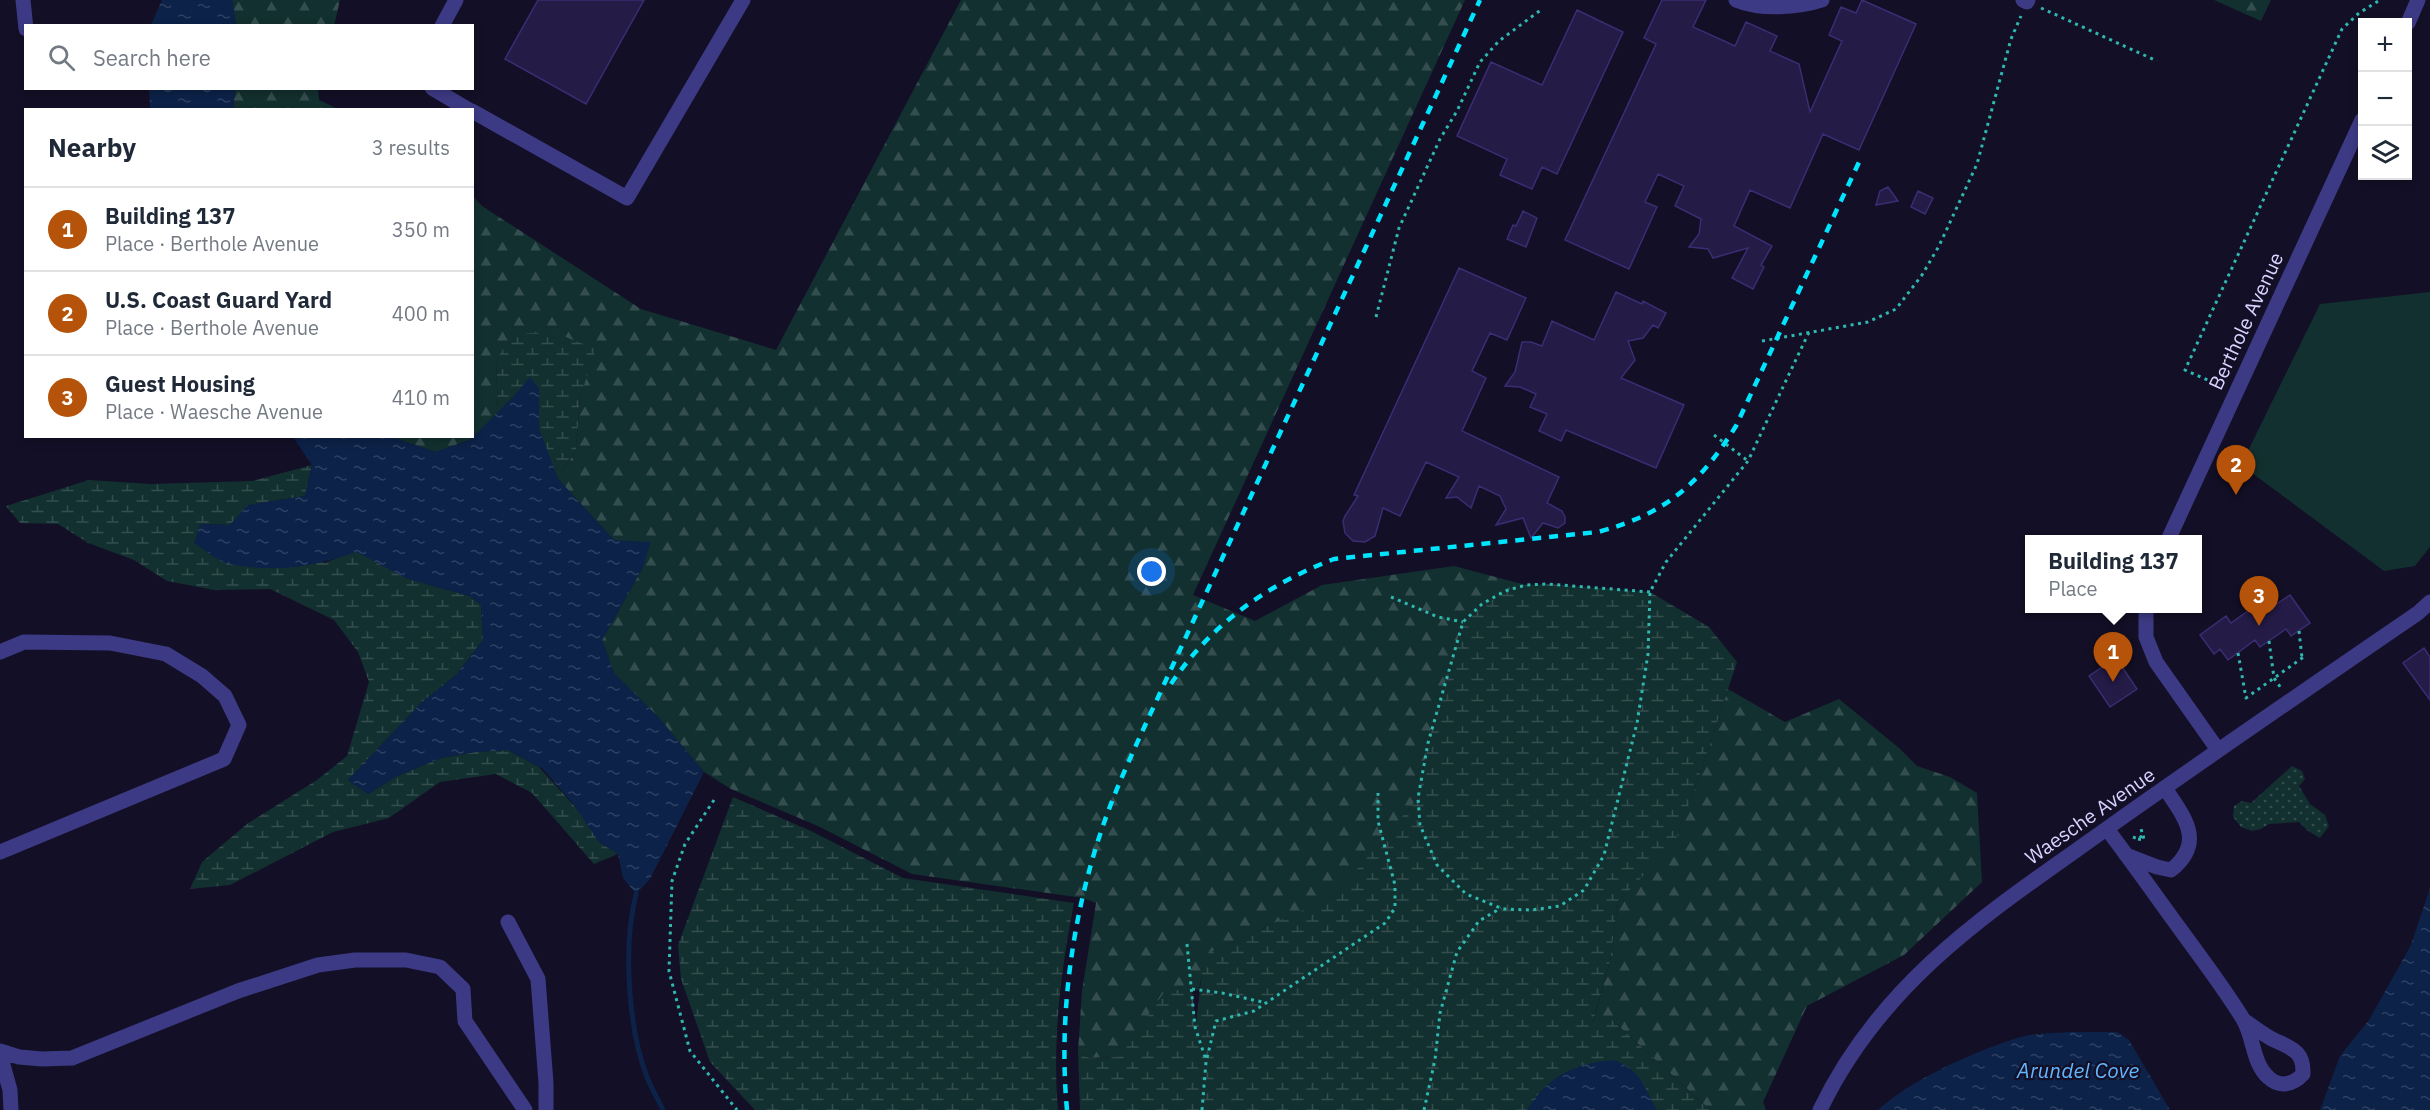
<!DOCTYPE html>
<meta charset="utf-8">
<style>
body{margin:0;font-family:"IBM Plex Sans",sans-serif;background:#f6f6f7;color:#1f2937}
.controls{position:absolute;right:18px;top:18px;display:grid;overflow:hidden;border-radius:0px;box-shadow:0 3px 9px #0003}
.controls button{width:54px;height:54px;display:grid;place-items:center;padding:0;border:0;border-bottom:2px solid #e0e1e3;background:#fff;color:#1f2937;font:30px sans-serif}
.you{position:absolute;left:1152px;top:572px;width:21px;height:21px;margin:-15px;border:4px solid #fff;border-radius:50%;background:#1a73e8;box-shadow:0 0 0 9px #1a73e833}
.badge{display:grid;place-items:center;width:39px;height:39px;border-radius:50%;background:#b45309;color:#fff;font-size:20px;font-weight:700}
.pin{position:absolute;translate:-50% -50px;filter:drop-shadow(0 2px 3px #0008)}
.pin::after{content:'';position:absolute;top:32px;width:21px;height:18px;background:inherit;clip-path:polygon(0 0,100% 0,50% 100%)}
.popup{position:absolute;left:2025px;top:535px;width:177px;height:78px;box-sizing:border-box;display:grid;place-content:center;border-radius:0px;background:#fff;filter:drop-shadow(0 2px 4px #0005);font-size:20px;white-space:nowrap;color:#747a83}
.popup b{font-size:22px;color:#1f2937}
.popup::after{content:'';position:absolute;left:50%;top:100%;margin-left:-12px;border:12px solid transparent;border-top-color:#fff}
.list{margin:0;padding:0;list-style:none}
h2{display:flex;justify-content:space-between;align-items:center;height:78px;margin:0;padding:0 24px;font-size:26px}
h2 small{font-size:20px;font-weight:400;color:#747a83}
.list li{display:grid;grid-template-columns:39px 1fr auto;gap:18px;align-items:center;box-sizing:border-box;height:84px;padding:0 24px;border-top:2px solid #e0e1e3}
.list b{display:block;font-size:22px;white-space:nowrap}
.list p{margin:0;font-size:20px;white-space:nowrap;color:#747a83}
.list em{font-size:20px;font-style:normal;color:#747a83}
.icon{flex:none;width:33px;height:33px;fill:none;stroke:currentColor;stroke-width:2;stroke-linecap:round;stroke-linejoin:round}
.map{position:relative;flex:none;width:2430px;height:1110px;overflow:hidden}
.search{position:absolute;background:#fff;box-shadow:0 3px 9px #0003;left:24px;top:24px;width:450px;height:66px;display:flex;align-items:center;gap:15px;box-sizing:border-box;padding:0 21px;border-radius:0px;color:#747a83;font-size:22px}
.panel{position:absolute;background:#fff;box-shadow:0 3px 9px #0003;left:24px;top:108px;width:450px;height:330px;border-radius:0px}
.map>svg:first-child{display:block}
.forest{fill:url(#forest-firs)}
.wetland{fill:url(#wetland-marsh)}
.park{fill:url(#park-dots)}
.pitch{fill:#12302f}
.water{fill:url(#water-ripples)}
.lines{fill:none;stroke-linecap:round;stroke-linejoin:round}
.stream{stroke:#0c2248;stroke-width:5}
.building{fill:#241b47;stroke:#3b2d73;stroke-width:1.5}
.path{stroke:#2fb8b0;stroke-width:3;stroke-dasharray:3 4.5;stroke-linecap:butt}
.minor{stroke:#3d3a85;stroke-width:15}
.rail{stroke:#00e5ff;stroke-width:4.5;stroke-dasharray:9 8;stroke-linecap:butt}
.labels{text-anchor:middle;stroke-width:4.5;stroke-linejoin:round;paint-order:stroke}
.street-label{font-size:20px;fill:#d9d4ff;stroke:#130f26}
.water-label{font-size:21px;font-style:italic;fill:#62b6ff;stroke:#130f26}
</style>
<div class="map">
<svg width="2430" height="1110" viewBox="0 0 2430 1110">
<defs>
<pattern id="forest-firs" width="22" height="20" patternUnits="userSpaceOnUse" patternTransform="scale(1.5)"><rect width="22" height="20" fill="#12302f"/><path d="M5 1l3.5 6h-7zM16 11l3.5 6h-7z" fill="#344d4e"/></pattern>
<pattern id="wetland-marsh" width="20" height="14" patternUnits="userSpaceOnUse" patternTransform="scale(1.5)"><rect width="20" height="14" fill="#12302f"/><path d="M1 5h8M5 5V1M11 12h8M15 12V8" fill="none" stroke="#344d4e"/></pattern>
<pattern id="park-dots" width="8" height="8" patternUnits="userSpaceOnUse" patternTransform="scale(1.5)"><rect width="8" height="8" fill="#12302f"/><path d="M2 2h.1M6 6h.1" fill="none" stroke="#344d4e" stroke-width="1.8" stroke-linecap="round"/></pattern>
<pattern id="water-ripples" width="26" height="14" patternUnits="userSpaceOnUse" patternTransform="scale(1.5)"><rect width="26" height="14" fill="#0c2248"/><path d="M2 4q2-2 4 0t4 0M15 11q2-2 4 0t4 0" fill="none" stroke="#2f4163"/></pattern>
</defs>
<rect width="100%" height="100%" fill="#130f26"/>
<path class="forest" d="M232,0H340L334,26L236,25Z
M961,0H1465L1193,595L1255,621L1322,585L1454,566L1526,585L1505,591L1461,628L1428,743L1418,798L1369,857L1334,896L1205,955L1199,990L1192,989L1139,1029L1118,1057L1089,1058L1078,1052L1082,991L1096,903L1083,898L912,874L820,827L731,789L704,772L659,718L614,673L602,640L643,567L614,540L558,479L576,450L580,397L595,349L496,360L498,413L470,440L435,452L392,437L472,436L473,196L482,206L641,309L776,350Z
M2214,0H2271L2261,21Z
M235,88L318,89L319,100L338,109L233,110Z
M1728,689L1785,722L1839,699L1899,748L1917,766L1950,777L1977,793L1982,882L1904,955L1807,1006L1763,1102L1766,1110H1710L1612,1020L1593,1023L1610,961L1618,902L1674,843L1698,780Z"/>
<path class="wetland" d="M553,332L596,349L580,397L576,450L558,479L538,428L539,389L512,398L498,413L496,360L513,334Z
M312,465L305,496L249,505L230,525L200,524L324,563L356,551L408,579L470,596L481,605L483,640L456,675L422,702L348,780L368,794L397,776L441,758L475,752L508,750L539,767L578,810L599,842L618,854L594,864L532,793L496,774L440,782L389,818L333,832L230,885L190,889L202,862L247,824L317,780L347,756L369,682L358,652L334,620L270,589L214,590L167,581L134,560L88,543L58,524L20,523L6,506L89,480L150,484L252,481Z
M1548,584L1650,592L1709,627L1737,662L1698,780L1674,844L1618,902L1610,961L1593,1022L1612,1020L1710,1110H1657L1655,1108L1545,1110H1080L1078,1052L1089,1058L1118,1057L1165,991L1192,989L1196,1023L1204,955L1334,896L1418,798L1428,743L1461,628L1482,604L1505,591L1526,585Z
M733,797L811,831L903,878L1074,903C1061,970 1052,1041 1058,1110H755L710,1062L681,979L678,945Z"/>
<path class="park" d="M2292,766L2302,771L2305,779L2299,786L2310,804L2325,815L2329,826L2320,838L2308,831L2299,822L2269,824L2261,829L2252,831L2241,827L2233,817L2234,806L2242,801L2251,803Z"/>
<path class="pitch" d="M2430,292V547L2415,566L2384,571L2241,465L2320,304Z"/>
<path class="water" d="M162,0H232L236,25H151Z
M149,89H235L233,109H150Z
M530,377L539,389V428L558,479L614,540L651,542L643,567L602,640L614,673L659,718L704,772L650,879L636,894L623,878L618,854L599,842L574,805L543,769L508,750L475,752L441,758L397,776L368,794L348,780L422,702L456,675L483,640L481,605L470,596L408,579L356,552C313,567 272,574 226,563C216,560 204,549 194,543L200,524L230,525L248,505L305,496L312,465L293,437H392L435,452L470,440L512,398Z
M2430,888V1110H2320L2340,1056L2369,1020L2411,945Z
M2072,1032H2117L2129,1040L2170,1110H1878C1912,1079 1977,1050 2021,1037C2037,1033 2056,1033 2072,1032Z
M1613,1060C1641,1069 1643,1086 1657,1110H1527C1547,1077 1574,1063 1613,1060Z"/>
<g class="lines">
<path class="stream" d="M636,894C623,945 628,1028 647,1077C651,1088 658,1099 663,1110"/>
</g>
<path class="building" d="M538,0H644L586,104L505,59Z
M1662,0H1706L1693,27L1735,46L1746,22L1777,36L1770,51L1799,64L1810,112L1842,41L1829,35L1841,7L1856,13L1862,0L1916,24L1859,150L1823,134L1790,208L1750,190L1734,226L1772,246L1761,265L1764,267L1753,289L1732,278L1748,248L1713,258L1708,249L1689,247L1699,234L1701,219L1675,206L1684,186L1658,174L1645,202L1657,207L1629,269L1565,240L1656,44L1644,38Z
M1577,10L1623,32L1557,174L1542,167L1532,189L1500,175L1507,159L1457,136L1491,62L1542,85Z
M1888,187L1898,201L1876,205L1880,191Z
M1918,191L1933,198L1925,214L1911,207Z
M1523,211L1537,218L1526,247L1507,239L1513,225L1516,226Z
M1459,268L1526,298L1507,340L1490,333L1472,371L1486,378L1462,431L1559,477L1547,503L1562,511L1565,517V523L1558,528L1543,523L1531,538L1523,518L1496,525L1506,509L1500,496L1479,486L1471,508L1457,497L1446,498L1459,477L1426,462L1400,516L1383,508L1375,536L1365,542L1353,541L1345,533L1343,521L1345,516L1358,496L1354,495Z
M1616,292L1642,304L1643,301L1666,313L1658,328L1653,325L1643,338L1628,341L1635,360L1621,378L1684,405L1656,468L1566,430L1561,441L1539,431L1547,414L1530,407L1536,394L1520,387L1505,386L1515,372L1522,342H1531L1542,346L1552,321L1594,340Z
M2290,595L2310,623L2291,636L2286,629L2260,647L2255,640L2228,660L2220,649L2214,654L2200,635L2226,616L2231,623L2256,605L2262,614Z
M2424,648L2430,657V700L2403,663Z
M2116,658L2137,689L2110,707L2089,676Z"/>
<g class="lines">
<path class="path" d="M2041,8L2157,61
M1376,317L1399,228L1440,139L1457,111L1480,62L1499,41L1542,9
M1762,341L1868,322L1896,309L1922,275L1939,246L1977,164L2011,39L2021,16
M2221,386L2185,370L2342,29L2359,13L2380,0
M1714,435L1748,461
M1650,592L1548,584L1526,585L1505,591L1482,604L1463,622L1428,743L1418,798L1420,825L1437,865L1466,894L1503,909L1531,910L1560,906L1584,890L1604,855L1637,723L1648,654L1650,592L1666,562L1748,461L1809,332
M1391,597L1438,617L1463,622
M2299,631L2302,658
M2269,641L2274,678L2281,688
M2238,653L2246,698L2305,656
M714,800L685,844L672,881L669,971L690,1051L737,1110
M2133,837L2138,839L2143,835L2140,826
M2138,839L2144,840L2143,835
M1187,944L1195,1027L1206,1060
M1192,989L1222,993L1267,1003
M1202,1110L1206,1062L1216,1021L1254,1011L1385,923L1395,908V885L1378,821V793
M1424,1110L1435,1060L1440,1013L1457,952L1479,921L1501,908"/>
<path class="minor" d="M23,0L26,29
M1736,0C1760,10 1798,8 1822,0
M2023,0L2027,2L2028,0
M2408,23L2418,0
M442,26L456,0
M432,88L469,110
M472,111L627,198L743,0
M2168,540L2362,120
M2146,608V637L2156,662L2218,750
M0,652L24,642L110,643L166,654L202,676L225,696L239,725L224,759L0,852
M2107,829C2132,862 2156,896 2180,929C2201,958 2224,988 2243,1019C2254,1037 2252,1062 2268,1077C2279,1088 2293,1085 2303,1074C2304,1051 2291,1048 2274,1040C2264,1035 2254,1027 2245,1021
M2126,855L2157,867L2171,870C2206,842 2184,817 2165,788
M508,922L538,979L546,1083V1110
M0,1051L19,1057L42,1059L72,1058L238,991L318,965L355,960H406L440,967L463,989L465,1021L525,1110
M0,1054L10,1090L11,1110
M1820,1110C1886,972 2004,903 2123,817C2221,748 2320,680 2418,613L2430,602"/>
<path class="rail" d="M1171,684C1211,624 1268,584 1334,559L1598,532C1665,514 1699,485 1736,426L1860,160
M1067,1110C1058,1014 1073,910 1105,820C1117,786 1133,752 1148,719L1480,0"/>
</g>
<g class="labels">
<g class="street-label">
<text transform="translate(2246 321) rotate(-65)" y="7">Berthole Avenue</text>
<text transform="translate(2090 816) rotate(-35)" y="7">Waesche Avenue</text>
</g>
<g class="water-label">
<text x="2078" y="1078">Arundel Cove</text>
</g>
</g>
</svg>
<div class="controls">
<button>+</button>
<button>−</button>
<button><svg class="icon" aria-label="layers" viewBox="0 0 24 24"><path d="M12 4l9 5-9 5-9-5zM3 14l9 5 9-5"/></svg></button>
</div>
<div class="you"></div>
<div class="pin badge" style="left:2113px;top:682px">1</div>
<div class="popup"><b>Building 137</b>Place</div>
<div class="pin badge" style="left:2236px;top:495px">2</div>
<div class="pin badge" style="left:2259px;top:626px">3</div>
<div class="search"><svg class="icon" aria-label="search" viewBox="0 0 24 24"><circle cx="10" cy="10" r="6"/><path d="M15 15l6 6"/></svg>Search here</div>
<section class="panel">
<h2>Nearby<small>3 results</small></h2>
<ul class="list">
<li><span class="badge">1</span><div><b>Building 137</b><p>Place · Berthole Avenue</p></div><em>350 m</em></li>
<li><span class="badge">2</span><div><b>U.S. Coast Guard Yard</b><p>Place · Berthole Avenue</p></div><em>400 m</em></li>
<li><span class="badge">3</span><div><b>Guest Housing</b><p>Place · Waesche Avenue</p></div><em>410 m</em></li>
</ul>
</section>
</div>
